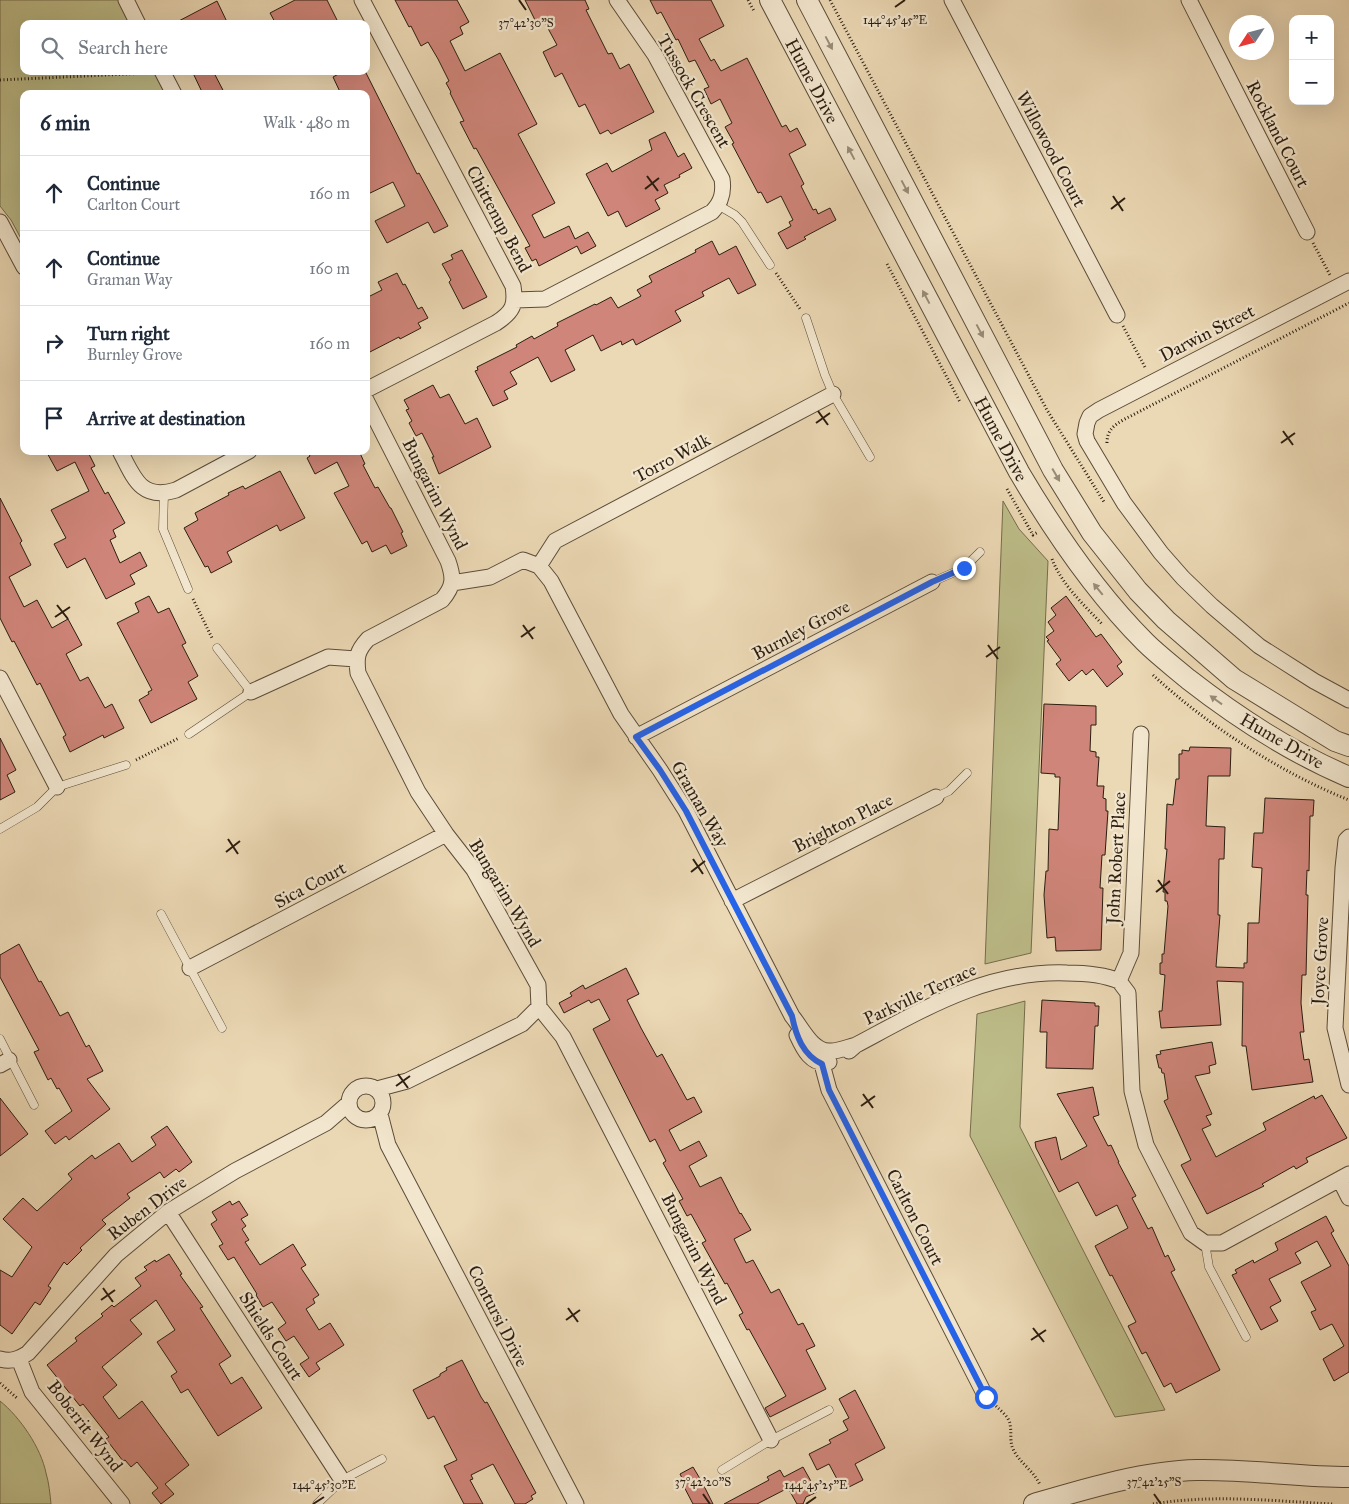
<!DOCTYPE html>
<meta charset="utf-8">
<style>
body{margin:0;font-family:"IM FELL Great Primer",serif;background:#f2f2f3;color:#1f2937}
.controls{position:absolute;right:15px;top:15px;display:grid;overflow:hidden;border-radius:10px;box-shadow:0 5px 20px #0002}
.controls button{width:45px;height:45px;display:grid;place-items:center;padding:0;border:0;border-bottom:1px solid #e0e1e3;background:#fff;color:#1f2937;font:25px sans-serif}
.compass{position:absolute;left:1229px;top:15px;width:45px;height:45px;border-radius:50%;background:#fff;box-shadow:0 5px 20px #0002;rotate:234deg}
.stop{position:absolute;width:15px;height:15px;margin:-11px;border:4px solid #2563eb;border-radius:50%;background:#fff}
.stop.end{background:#2563eb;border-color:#fff;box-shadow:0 1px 5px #0008}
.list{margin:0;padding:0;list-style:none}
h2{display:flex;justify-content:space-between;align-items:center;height:65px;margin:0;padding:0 20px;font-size:21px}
h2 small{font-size:16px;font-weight:400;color:#747a83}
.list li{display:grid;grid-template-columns:32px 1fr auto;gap:15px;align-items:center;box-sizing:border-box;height:75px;padding:0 20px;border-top:1px solid #e0e1e3}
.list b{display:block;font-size:19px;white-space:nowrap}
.list p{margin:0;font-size:16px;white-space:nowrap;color:#747a83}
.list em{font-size:16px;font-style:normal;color:#747a83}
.icon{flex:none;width:28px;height:28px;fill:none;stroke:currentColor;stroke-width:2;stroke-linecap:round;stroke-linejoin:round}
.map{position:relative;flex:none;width:1349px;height:1504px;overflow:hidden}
.search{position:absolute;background:#fff;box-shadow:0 5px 20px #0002;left:20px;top:20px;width:350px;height:55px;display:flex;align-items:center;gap:12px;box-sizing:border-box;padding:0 18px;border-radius:10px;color:#747a83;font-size:19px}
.panel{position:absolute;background:#fff;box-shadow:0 5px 20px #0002;left:20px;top:90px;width:350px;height:365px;border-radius:10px}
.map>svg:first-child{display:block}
.green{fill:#bdbd89;stroke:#746d4c}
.building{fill:#cf8579;stroke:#2b1d10}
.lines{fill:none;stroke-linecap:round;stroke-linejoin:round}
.service-casing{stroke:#5b4c39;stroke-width:9}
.minor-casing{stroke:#5b4c39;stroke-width:17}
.tertiary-casing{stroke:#5b4c39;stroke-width:22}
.path{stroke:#2b1d10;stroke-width:3;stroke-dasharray:1 2.5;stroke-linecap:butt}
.service{stroke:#f2e6ce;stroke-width:8}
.minor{stroke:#f2e6ce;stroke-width:15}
.tertiary{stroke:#f2e6ce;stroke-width:20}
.oneway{fill:#988c78}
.route{stroke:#2563eb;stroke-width:6}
.ticks{fill:none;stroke:#2b1d10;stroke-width:2}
.labels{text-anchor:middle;stroke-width:4.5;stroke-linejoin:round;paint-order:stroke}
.street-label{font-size:18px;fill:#2b1d10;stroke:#f2e6ce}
.ticks-label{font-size:12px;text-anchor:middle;fill:#2b1d10;stroke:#f2e6ce;stroke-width:4.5;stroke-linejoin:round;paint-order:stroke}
</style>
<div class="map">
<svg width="1349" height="1504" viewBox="0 0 1349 1504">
<rect width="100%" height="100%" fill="#ebd8b4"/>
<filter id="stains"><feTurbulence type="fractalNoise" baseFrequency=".004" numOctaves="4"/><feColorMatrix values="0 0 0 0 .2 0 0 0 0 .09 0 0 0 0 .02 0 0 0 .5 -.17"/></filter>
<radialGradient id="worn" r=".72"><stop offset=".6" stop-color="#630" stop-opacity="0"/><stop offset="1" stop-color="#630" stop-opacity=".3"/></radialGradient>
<path class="green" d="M0,0H119L131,24H24V71H155L167,94H24V244L11,220L0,206Z
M1003,501L1019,529L1048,561L1031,953L985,964Z
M1025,1001L1020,1127L1165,1410L1115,1417L970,1136L977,1014Z
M0,1401C20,1417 41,1448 46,1473C49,1483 50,1494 51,1504H0Z"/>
<path class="building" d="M295,0H327L339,24H276L270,13Z
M395,0H457L469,22L460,27L463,34L450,41L465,71L500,53L537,124L518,134L555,203L532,215L544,238L569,226L575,239L588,232L596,246L581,254L577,246L539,266L536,259L532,261L525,248L530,246L476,148L474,149L460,122L464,121L450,93L451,92L446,83L449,81L438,59L428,42L421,46L411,26L409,27Z
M525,0H585L589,9L586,10L608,54L612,53L620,69L629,64L654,112L611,134L608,130L600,134L585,104L579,107L562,73L555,77L543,52L557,45L544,21L537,24Z
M650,0H711L724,26L699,39L711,61L714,59L721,71L747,58L782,127L786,125L790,132L797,128L806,145L789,154L804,184L801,186L813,210L816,209L818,214L830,208L836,220L804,237L806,239L787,249L778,233L791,226L789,222L793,220L781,196L767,203L761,192L758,193L732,144L734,143L725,127L732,123L720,99L711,104L704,89L709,87L695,60L689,62L678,39L676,40L661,12L657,14Z
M217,1L228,24H173Z
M192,71H213L225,94H203Z
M344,71H365L417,174L419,173L448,226L434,233L428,222L387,243L375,221L405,206L393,182L366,195V94H341L333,77Z
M665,132L678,157L684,153L692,168L679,175L680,177L664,185L668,193L655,200L660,209L626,227L618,211L608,216L586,174L607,163L612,172L652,150L649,140Z
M712,241L719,255L736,246L756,285L738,294L729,278L702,292L704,296L675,311L681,321L636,345L633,339L622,345L621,341L601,351L593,335L565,350L575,370L551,382L538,357L510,372L517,384L504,391L508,399L493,406L475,371L478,370L477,367L517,347L516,345L532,336L534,339L558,326L557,323L595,304L596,305L611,297L618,308L641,296L637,290L652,282L649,276L696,252L695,250Z
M462,250L487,297L463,309L449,282L451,280L442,264L453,259L451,255Z
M397,273L403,285L405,284L418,309L422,307L428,318L418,323L421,328L400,339L399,337L366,354V298L382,290L378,282Z
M433,385L440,398L449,394L465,424L477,418L491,447L439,474L432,457H434L422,433L416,436L409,423L412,421L406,410L409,409L404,400Z
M46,451H95L89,454L95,466L91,468L105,494L108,492L125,523L113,530L116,537L110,540L120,563L140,552L147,566L130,575L135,584L106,599L85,558L67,568L54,544L66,538L51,510L89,491L75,462L57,471Z
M307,451H359L365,464L363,465L375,488L378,487L390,508H391L403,532L401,533L407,546L391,554L386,545L372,552L367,541L362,544L334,493L349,486L337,462L315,474L307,458L310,456Z
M280,471L305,518L280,531L277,525L227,552L232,562L211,573L208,566L205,567L184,528L198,520L195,513L229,495L228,493L243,486L245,489Z
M0,498L22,541L20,543L31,565L9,577L24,607L37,600L52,628L68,619L82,645L66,654L80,681L88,677L105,708L112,704L124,728L104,738L103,735L70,752L63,737L66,735L40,683L37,685L14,641L12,642L0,618Z
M149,596L158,613L169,608L186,643L182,645L198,676L188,682L197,699L151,723L139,700L149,694L148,692L152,690L117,623L139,612L135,603Z
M1066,596L1096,637L1101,634L1122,662L1117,666L1123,674L1107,687L1093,669L1086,675L1082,670L1069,681L1056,664L1061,660L1047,641L1049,640L1046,637L1054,631L1048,622L1056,615L1051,608Z
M1044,704L1096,706V725H1091L1090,751L1096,752V757H1099L1097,786H1104L1103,798L1106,799V811H1108L1105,855H1102L1100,888H1103L1101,950L1056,951L1055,937L1047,938L1044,895L1046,871H1048L1049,829L1058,830L1060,777H1055V774L1041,773Z
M0,738L16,770L7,775L15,792L0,800Z
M1190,747L1231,748L1230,776H1208L1206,826L1225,827L1224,859H1219L1218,915H1220L1216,967L1244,968V963H1247L1248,923H1259L1262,868L1252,867L1254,833H1263L1265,798L1314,800L1313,816H1310L1309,871L1307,870L1306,895H1308L1306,975H1302L1301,1003L1304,1032H1300L1304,1060L1309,1059L1313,1082L1252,1090L1246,1046H1242L1243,982L1217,981L1221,1025L1161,1028L1159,1011H1162L1165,975L1160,974V963H1162V954H1164L1168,906L1167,901H1165V892H1163L1167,849H1165L1167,804L1173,805L1176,779H1179V754H1182V750L1189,751Z
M19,944L39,982L41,981L60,1016L68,1012L86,1047L89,1045L103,1071L87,1079L110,1109L69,1140L66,1136L55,1144L45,1131L72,1111L59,1088L57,1089L51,1078L48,1080L34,1052L39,1050L0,977V955Z
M626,968L639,994L627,1000L641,1028L657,1057L662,1054L687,1100L694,1097L702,1112L669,1130L680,1151L699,1141L707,1156L689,1166L700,1187L721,1177L740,1214L741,1213L751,1230L734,1239L746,1263L753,1260L771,1293L779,1289L798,1325L803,1323L815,1346L806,1350L826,1389L770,1417L765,1408L786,1396L749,1329L747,1330L739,1315L743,1313L727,1283L725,1284L702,1243L706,1241L691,1214L687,1216L679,1201L683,1199L663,1163L666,1161L655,1139L650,1142L593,1029L610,1020L599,999L591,1003L589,1000L564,1013L559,1003L572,996L570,993L583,985L585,989Z
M1042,1000L1095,1003V1006H1099L1098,1026H1095L1093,1069L1046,1068L1047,1032H1040Z
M1212,1042L1216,1064L1209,1066L1210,1073L1195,1076L1212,1114L1206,1116L1211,1125L1202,1129L1216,1157L1266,1130L1263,1123L1314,1096L1315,1099L1322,1095L1347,1138L1306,1158L1308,1162L1296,1169L1294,1166L1262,1184L1264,1186L1207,1214L1181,1165L1191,1160L1164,1101L1168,1099L1164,1073H1162L1161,1068H1159L1156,1055L1161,1054L1160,1051Z
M1093,1087L1099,1115L1093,1117L1108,1146L1111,1145L1119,1162H1118L1136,1196L1132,1198L1148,1229L1152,1227L1165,1257L1168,1255L1175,1270L1171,1272L1220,1370L1176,1393L1171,1383L1164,1387L1146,1352L1142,1354L1128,1326L1136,1322L1112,1275L1110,1276L1095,1246L1128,1228L1117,1205L1096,1216L1078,1182L1059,1192L1036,1148L1035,1142L1056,1137L1061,1160L1087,1146L1057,1094Z
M0,1098L28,1134L0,1156Z
M167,1126L192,1162L179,1172L176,1169L164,1178L160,1172L127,1194L130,1198L102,1220L106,1224L80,1248L82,1250L67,1265L64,1262L48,1286L51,1288L40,1305L35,1302L12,1334L0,1325V1270L12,1277L32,1247L3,1219L23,1198L37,1211L72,1179L68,1174L92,1155L95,1159L119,1143L132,1162L156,1145L151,1137Z
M230,1201L232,1205L239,1201L248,1215L241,1219L246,1226L242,1229L249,1240L245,1242L260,1265L293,1244L306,1265L301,1268L319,1295L313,1299L315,1303L306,1309L319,1330L330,1323L344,1345L316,1363L320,1369L309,1377L300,1364L309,1358L294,1336L286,1341L278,1329L286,1323L272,1302L263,1307L256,1295L257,1294L234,1257L228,1260L219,1246L223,1244L211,1224L217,1220L212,1212Z
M1326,1216L1334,1231L1331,1233L1349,1266V1372L1334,1381L1323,1359L1344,1346L1332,1324L1320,1330L1311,1312L1316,1310L1301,1282L1331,1266L1317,1241L1295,1253L1301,1263L1269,1279L1281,1301L1270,1307L1278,1321L1261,1330L1232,1275L1237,1273L1235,1270L1253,1260L1254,1263L1278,1250L1275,1243Z
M169,1254L182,1274L180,1275L203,1307L200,1308L231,1356L219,1364L231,1384L242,1377L262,1408L218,1436L188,1389L181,1393L171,1376L177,1372L157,1342L175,1330L156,1300L130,1320L142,1334L102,1367L117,1385L103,1397L119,1419L142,1401L189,1465L165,1484L174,1494L161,1504L152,1493L158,1488L137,1462L131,1467L125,1460L123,1461L106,1439L109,1437L83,1404L80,1406L47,1365L77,1341L75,1338L103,1316L101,1314L112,1305L114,1307L141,1286L135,1278L147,1270L144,1267L155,1260L156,1262Z
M462,1360L481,1397L485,1403L487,1402L536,1493L531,1496L533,1499L525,1504H515L493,1464L471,1475L473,1479L470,1480L483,1504H464L444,1466L457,1460L434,1416L428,1419L413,1390L440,1376V1374L447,1370L446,1368Z
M855,1390L885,1448L855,1464L863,1480L845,1489L840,1480L838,1481L829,1464L817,1470L809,1454L831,1443L829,1440L848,1430L843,1421L849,1418L839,1399Z
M693,1467L702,1482L713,1504H693L680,1479L682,1478L680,1474Z
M803,1467L817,1492L806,1497L803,1504H797L788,1488L757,1504H724L769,1480L767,1477L780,1470L784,1477Z"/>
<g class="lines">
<g class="service-casing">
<path id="service" d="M718,205L735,215L742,222L770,265
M806,318L825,375L833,394L870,457
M164,493L163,529L188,589
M932,582L964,568L980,552
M189,734L251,692L217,648
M936,797L949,791L967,773
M0,829L37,807L57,787L126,765
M161,914L222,1028
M0,1039L34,1105
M1205,1243L1209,1267L1246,1337
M722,1470L771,1440L829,1410
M317,1504L342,1480L382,1459"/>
</g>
<g class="minor-casing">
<path id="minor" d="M126,0L138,24
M362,0L513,286C516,305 513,312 496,323L366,390
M952,0L1117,315
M1189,0L1307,232
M162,71L174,94
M0,222L24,267
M1349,281L1099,410L1090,416L1087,423L1085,434L1087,441L1124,503L1161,553L1183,578L1212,606L1259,646L1314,681L1349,700
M515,300L545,299L712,212C722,202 724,192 722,179L655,55L617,0
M366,400L448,561C454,578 454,586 442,600L368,639C357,651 356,657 358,673L418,792L446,834L474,870L538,985L539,1007L563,1037L771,1440
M120,451C134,478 141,501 176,490L249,451
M539,566L555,541L833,394
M452,583L490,577L523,560L539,566L551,581L621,714L660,770L686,811L792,1016C802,1028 812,1051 829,1051C837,1052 848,1047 856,1045
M0,678L57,787
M251,692L328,657L356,659
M636,737L932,582
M1349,837L1346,840L1343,868L1335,1028L1349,1085
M732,901L936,797
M190,968L446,834
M1119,981L1128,993L1132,1091L1146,1145L1191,1233L1205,1243H1222L1349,1174
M1119,981L1131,953L1141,734
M797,1035C803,1048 811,1066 829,1062
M822,1050V1064L829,1090L986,1397
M849,1051L856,1045C924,1009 987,970 1067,973C1085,973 1102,974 1119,981
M0,1065L9,1060
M349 1103a17 17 0 1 1 34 0a17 17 0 1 1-34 0Z
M377,1089L407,1081L522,1024L539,1007
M380,1114L388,1145L576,1504
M1340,1180L1349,1198
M168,1212L342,1480
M0,1359C11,1362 19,1359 28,1353L116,1255L168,1212L235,1171L326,1123L349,1103
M19,1359L32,1392L122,1504"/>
</g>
<g class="tertiary-casing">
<path id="tertiary" d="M770,0L1019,472C1055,533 1095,592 1145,642C1158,655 1174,667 1188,679C1238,718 1290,752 1349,777
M807,0L1053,470L1092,533L1138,591L1166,620L1234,679L1335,741L1349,746
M1034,1504C1085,1489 1144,1471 1197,1470C1248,1469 1298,1477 1349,1477"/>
</g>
<path class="path" d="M748,0L754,11
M830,0L1047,410L1104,502
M0,80L148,73
M1313,243L1330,275
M887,264L960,402
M776,273L800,309
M1123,326L1146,369
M1107,443C1107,431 1113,426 1123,420L1349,303
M1007,489L1033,535L1038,532
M1052,559C1062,585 1084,605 1103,625
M193,599L212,638
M1153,675C1207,725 1281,773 1349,800
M136,760L179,738
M0,1383L18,1399
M996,1406C1001,1411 1009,1417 1010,1424C1012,1434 1009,1442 1014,1451C1021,1464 1034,1471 1040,1485
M1153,1504C1213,1494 1273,1501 1333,1504"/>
<use href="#service" class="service"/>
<use href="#minor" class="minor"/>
<use href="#tertiary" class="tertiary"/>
</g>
<defs><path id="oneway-solid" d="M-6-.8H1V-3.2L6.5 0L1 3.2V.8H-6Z" transform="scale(1.25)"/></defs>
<g class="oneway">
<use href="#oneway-solid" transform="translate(829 43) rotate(62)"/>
<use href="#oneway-solid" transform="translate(851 153) rotate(-118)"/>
<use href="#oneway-solid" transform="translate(905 187) rotate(62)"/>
<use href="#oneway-solid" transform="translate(926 297) rotate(-118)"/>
<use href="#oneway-solid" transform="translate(980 331) rotate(62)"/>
<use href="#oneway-solid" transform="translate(1056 475) rotate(60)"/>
<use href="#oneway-solid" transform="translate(1098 589) rotate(-129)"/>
<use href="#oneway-solid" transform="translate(1216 700) rotate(-144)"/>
</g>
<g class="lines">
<path class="route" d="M964,568L932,582L636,737L660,770L686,811L792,1016C796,1036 803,1055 822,1064L829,1090L986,1397"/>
</g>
<path class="ticks" d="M519,0L526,10M895,7L905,0M647,176L658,191M645,189L659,178M1113,196L1123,211M1111,209L1125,198M818,411L828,425M816,423L830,413M1283,431L1293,445M1281,443L1295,433M57,605L68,619M55,617L70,607M523,625L533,639M521,637L535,627M988,645L998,659M986,657L1000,647M228,839L238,854M226,852L240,841M693,859L703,874M691,872L705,861M1158,880L1168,894M1156,892L1170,881M398,1074L408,1088M396,1086L410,1076M863,1094L873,1108M861,1106L875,1096M103,1288L113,1302M101,1300L115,1290M568,1308L578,1322M566,1320L580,1310M1033,1328L1044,1342M1031,1340L1046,1330M703,1494L710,1504M1154,1494L1161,1504M313,1504L324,1497M806,1504L816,1497"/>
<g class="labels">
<g class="street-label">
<text transform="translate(812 81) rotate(62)" y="6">Hume Drive</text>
<text transform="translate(694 91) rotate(60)" y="6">Tussock Crescent</text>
<text transform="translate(1278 134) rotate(63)" y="6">Rockland Court</text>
<text transform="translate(1051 149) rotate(62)" y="6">Willowood Court</text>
<text transform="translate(499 219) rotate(62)" y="6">Chittenup Bend</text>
<text transform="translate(1207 333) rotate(-27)" y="6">Darwin Street</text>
<text transform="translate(1001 439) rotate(62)" y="6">Hume Drive</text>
<text transform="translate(672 458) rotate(-28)" y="6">Torro Walk</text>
<text transform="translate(435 494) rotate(63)" y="6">Bungarim Wynd</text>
<text transform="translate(801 630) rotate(-28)" y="6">Burnley Grove</text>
<text transform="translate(1282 741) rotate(30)" y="6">Hume Drive</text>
<text transform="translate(700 804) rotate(60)" y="6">Graman Way</text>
<text transform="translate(843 823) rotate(-27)" y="6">Brighton Place</text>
<text transform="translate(1116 858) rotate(-87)" y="6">John Robert Place</text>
<text transform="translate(310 885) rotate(-28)" y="6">Sica Court</text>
<text transform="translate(505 893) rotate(59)" y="6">Bungarim Wynd</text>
<text transform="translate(1320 961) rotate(-87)" y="6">Joyce Grove</text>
<text transform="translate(920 994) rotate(-25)" y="6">Parkville Terrace</text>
<text transform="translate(147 1208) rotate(-37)" y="6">Ruben Drive</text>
<text transform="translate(915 1217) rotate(63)" y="6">Carlton Court</text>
<text transform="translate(694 1249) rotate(63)" y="6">Bungarim Wynd</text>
<text transform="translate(498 1316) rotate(63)" y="6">Contursi Drive</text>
<text transform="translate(271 1336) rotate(57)" y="6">Shields Court</text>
<text transform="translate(85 1426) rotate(52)" y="6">Boberrit Wynd</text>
</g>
</g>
<g class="ticks-label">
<text x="895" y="24">144°45'45"E</text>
<text x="526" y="27">37°42'30"S</text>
<text x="703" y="1486">37°42'20"S</text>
<text x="1154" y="1486">37°42'25"S</text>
<text x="324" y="1489">144°45'30"E</text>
<text x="816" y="1489">144°45'25"E</text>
</g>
<rect width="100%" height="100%" filter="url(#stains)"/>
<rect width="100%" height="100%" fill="url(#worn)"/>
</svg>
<div class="controls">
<button>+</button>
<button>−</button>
</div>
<svg class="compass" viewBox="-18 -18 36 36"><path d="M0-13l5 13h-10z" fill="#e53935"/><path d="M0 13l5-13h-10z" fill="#747a83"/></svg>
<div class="stop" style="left:986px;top:1397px"></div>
<div class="stop end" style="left:964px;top:568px"></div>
<div class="search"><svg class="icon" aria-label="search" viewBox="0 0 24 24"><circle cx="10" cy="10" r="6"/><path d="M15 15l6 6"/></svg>Search here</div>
<section class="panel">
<h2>6 min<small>Walk · 480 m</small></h2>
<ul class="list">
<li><svg class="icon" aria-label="ahead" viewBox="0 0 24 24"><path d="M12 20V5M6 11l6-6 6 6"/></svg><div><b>Continue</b><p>Carlton Court</p></div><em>160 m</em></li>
<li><svg class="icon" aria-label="ahead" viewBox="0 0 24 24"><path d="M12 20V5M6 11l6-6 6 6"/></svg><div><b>Continue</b><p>Graman Way</p></div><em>160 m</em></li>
<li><svg class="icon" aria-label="right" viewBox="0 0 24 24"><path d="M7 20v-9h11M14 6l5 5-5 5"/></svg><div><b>Turn right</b><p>Burnley Grove</p></div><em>160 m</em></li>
<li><svg class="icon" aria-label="arrive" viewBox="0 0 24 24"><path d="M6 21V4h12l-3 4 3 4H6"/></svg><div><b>Arrive at destination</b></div></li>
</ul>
</section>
</div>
